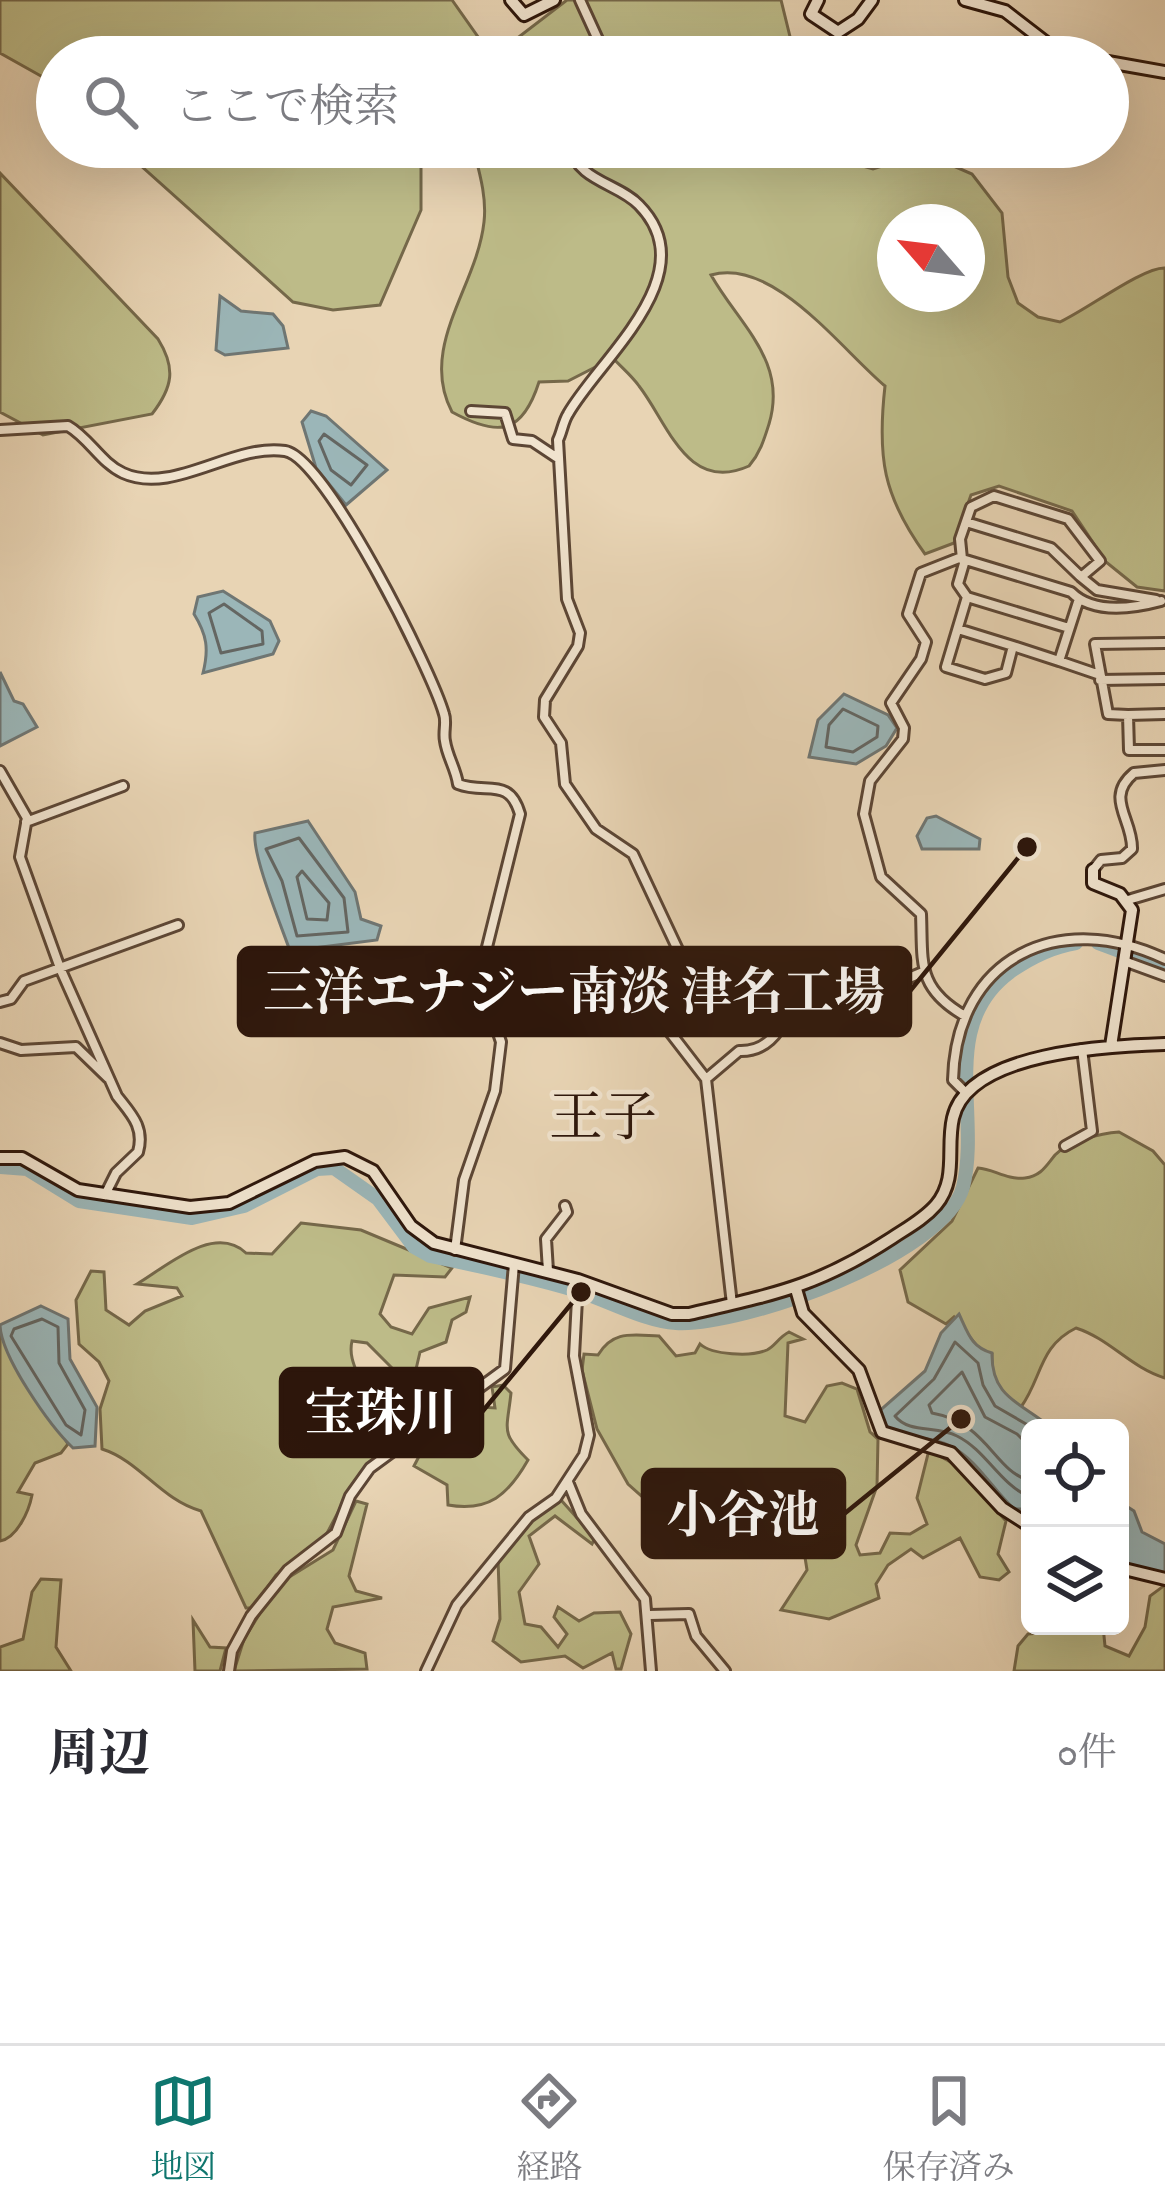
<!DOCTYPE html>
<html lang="ja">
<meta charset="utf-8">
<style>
body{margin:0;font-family:"IM FELL DW Pica","Noto Serif JP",serif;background:#f2f2f3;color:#2b2b33}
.controls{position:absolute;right:36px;bottom:36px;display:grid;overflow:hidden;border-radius:18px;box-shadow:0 12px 48px #0002}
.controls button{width:108px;height:108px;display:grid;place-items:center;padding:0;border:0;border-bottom:3px solid #e1e1e2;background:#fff;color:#2b2b33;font:60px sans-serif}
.compass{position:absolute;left:877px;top:204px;width:108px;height:108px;border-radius:50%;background:#fff;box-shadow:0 12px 48px #0002;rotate:298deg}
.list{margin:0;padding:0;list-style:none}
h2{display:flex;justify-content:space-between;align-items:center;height:156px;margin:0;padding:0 48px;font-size:51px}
h2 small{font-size:39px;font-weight:400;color:#7c7c81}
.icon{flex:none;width:66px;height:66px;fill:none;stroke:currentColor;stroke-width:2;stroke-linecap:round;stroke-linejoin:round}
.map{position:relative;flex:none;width:1165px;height:1671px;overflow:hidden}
.search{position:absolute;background:#fff;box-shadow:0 12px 48px #0002;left:36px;right:36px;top:36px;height:132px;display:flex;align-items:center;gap:30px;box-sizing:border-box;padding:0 42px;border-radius:66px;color:#7c7c81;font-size:45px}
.sheet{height:372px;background:#fff}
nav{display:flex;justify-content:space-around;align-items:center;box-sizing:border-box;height:168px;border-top:3px solid #e1e1e2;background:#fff;font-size:33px;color:#7c7c81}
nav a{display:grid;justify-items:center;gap:6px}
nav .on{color:#0f766e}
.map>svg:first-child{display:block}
.green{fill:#bdbb88;stroke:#75684a;stroke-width:3;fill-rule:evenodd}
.water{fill:#9bb6b8;stroke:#6f7673;stroke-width:3}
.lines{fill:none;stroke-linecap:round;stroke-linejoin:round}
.shore{stroke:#646662;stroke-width:3}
.river{stroke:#9bb6b8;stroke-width:14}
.street-casing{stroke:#5c4635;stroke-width:14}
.secondary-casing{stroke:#2d160b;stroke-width:16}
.street{stroke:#f0e3ce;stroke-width:8}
.secondary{stroke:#f0e3ce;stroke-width:10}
.labels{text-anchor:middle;stroke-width:9;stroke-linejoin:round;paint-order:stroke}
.quarter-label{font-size:54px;fill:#2d160b;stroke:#f0e3ce}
.leader{fill:none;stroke:#2d160b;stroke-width:4.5}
.callout-dot{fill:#2d160b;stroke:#f0e3ce;stroke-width:4.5}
.callout{fill:#2d160b;stroke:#2d160b;stroke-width:4.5}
.callout-label{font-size:51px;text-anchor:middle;font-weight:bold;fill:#fff}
</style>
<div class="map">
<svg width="1165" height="1671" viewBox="0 0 1165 1671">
<rect width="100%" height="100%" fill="#e8d4b4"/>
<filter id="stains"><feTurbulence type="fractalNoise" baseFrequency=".00167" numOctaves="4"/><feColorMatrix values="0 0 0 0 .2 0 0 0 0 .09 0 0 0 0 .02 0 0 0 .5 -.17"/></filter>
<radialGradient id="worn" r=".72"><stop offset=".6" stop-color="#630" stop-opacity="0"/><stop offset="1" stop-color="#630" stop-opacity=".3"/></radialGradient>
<path class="green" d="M0,0H452L481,41L511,43L567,0H781L795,57H57V85L0,53Z
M120,147H421V210L380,305L333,310L293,302Z
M473,147H795L873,169L914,156L942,161L972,174L1002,213L1008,277L1018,303L1038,317L1060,322C1088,309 1143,267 1165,268V591L1137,587L1106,562L1072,511L999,486L971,495L954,543L925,554C883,496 877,457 885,386C840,348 773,257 711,275C740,326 788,361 769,424C764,440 760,453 749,466C687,494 668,423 639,386C632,376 621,367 613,358L568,381L539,382C522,435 498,437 452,412C418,347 477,287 484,222C487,197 479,171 473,147ZM895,222H967V294H895Z
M0,173L158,339C176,368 173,387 152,414L43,435L0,412Z
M1119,1132L1153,1151L1165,1165V1378C1131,1368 1110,1339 1076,1328C1039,1346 1042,1378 1021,1407C996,1396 991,1379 992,1354L980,1350L954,1317L946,1324L908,1302L900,1270L952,1221L978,1168C994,1169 1006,1180 1025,1178C1041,1176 1046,1166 1055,1155C1067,1142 1101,1133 1119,1132Z
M301,1223L361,1230L452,1268L445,1277L394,1275L380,1314L391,1327L412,1334L429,1308L470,1297L466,1312L452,1320L446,1342L420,1352L407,1408L425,1415L472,1380L476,1383C462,1411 448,1432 414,1430L395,1405L397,1373L367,1343L352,1341C347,1362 363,1378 365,1399L378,1409L386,1447L354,1482L325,1537L276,1575L253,1608H246L201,1511C161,1500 140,1461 102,1449L100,1409L109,1381L99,1362L79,1344L76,1300L91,1271L104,1272L106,1310L129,1325L145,1311L182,1296L177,1288L137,1284C166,1267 214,1223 246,1253L272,1254Z
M789,1332L803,1339L788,1343L785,1416L805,1422L827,1386L842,1383L857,1389L870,1432L878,1439L877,1486L856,1545L860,1555L880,1553L890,1533L910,1534L927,1524L917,1498L929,1450L954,1464L1006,1521L998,1554L1009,1572L999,1580L980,1577L960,1538L923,1558L911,1549L888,1565L876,1584L879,1598L829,1619L781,1610L807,1570L801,1532L789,1514L763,1508L735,1490L666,1525L664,1538L648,1502L628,1484L597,1429L582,1370L584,1354L598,1355C613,1330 632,1335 659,1336L676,1356L695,1353L700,1344C712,1355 751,1357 767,1350C775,1346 779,1337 789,1332Z
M0,1334L68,1444L61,1453L35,1463L18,1492L32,1495C29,1511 17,1538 0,1541Z
M503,1385L511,1393C507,1431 500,1432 528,1460C508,1495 489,1512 448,1505L447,1485L414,1466L426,1443L447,1450L459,1432L474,1431L472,1413L480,1407L495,1408L492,1387Z
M561,1500L595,1538L592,1544L555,1516L529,1536L539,1564L519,1592L525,1624L541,1627L558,1647L567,1634L554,1617L558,1607L579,1621L594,1613L620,1612L631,1634L621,1669H616L612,1653L583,1668L565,1656L521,1662L493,1641L500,1619L498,1559L529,1520Z
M356,1501L367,1504L349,1576L356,1591L382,1598L333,1607L327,1629L335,1643L365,1653L367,1669L234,1671L244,1639L278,1584L333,1550Z
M41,1579L61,1580L56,1647L71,1671H0V1647L23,1639L32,1592Z
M1165,1585V1671H1014L1018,1646L1028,1634C1054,1632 1075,1626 1103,1626L1105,1646L1129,1656L1145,1627L1150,1596Z
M193,1620L210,1647L226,1648L220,1671H195Z"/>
<path class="water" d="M220,296L241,311L273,314L283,326L288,348L225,355L216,350Z
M311,411L326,416L387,470L346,505L316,468L302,422Z
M223,591L270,621L279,641L273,654L203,673C209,649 207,635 194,614L198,597Z
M0,672L14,701L23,704L37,727L0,746Z
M844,694L888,715L897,728L886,746L856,764L809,757L818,720Z
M936,816L980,839L979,849H922L917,836L927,818Z
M308,821L355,892L361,919L381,926L377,940L290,951C281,925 252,855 255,833Z
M41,1306L68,1319L70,1359L97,1407L95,1446L73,1448C50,1426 1,1357 0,1325Z
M959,1314C968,1333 971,1347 992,1353C991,1399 1023,1403 1051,1428H1030V1520L1026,1509H1014C994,1491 976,1459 952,1447C924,1431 895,1447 877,1413L925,1371L941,1333Z
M1120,1502L1134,1511L1142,1532L1165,1544V1573L1120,1563Z"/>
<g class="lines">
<path class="shore" d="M324,434L367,465L351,485L331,470L319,441Z
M224,604L262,631L263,644L221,653L209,613Z
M843,709L878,726L877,737L853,752L826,747L829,725Z
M299,838L344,898L348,932L297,936L282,881L266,849Z
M302,871L329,903L327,920L307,919L297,877Z
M42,1319L58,1327L59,1363L85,1410L81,1435L66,1425L11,1336L14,1329Z
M1030,1447L1017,1434L985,1417L962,1372L929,1405L932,1413C988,1423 993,1470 1030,1481
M1030,1497C999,1484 987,1451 957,1436C937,1425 909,1434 895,1416L934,1379L955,1342L978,1363L983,1385L995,1406L1033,1428"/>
<path class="river" d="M1098,943L1165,968
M0,1167L27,1169L79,1201L192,1218L244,1206L317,1169L334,1168L378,1199L414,1247L430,1256C480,1266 532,1277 581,1292C611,1302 645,1321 676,1323C741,1327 945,1255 963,1187C981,1115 938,1025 1010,972C1030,958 1051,947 1076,943"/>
<g class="street-casing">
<path id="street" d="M580,0L606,57
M571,147C577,181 618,183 639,205C707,274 599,359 568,414C563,422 562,432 558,440L567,599L580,633L578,646L545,700L544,717L561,743L565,784L596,829L633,854L680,954L678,973
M471,411L505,413L513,439L532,441L556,457
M0,430L68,426C89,438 101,463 123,473C173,496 233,443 285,451C325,457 432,671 444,714C447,722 443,732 445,741C447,756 456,769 458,784C486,795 509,776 520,814L487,947L492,1015L501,1042L495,1091L464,1180L455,1250
M966,522L1051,548L1080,576
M962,559L960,539L971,507L994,496L1068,519L1100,561L1081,577L1097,590L1156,600
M965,560L958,584L967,597L946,667L985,679L1006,673L1013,646L1059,661L1078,602
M967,597L1069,628
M958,629L1013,646
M1165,643L1095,644L1108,714L1128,715L1129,750H1165
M1059,661L1097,674
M1100,680L1165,679
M1128,715L1165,714
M0,771L27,818L20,857L60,968L117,1096C131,1114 145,1127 138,1152L116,1173L105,1195
M26,822L123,786
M1093,870L1101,860L1122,858L1132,849C1133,819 1104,798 1134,773L1165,770
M1128,900L1165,889
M1124,961L1165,976
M655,985L678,973L758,964L775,978L789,1011C779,1034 765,1052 739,1051L706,1079
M0,1002L11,999L24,981L178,925
M787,1004L836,995L848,1004L923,972
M492,1015L636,957L655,985L656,1003L669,1031L706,1079L732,1304
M965,1016C916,988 923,962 921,914L881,877L864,814L870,781L903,739L904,728L891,703L921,659L926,642L908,614L921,573L959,558L1071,592C1093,614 1131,609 1161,601
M0,1043L21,1050L76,1047L108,1078
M965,1092L953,1080C956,956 1060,909 1165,959
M1065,1146L1092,1131L1082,1049
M548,1271L546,1239L567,1212L565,1206
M568,1482L581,1514L645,1599L651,1671
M650,1615L689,1614L696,1636L725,1671
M229,1671L232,1651L251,1616L288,1570L336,1533L350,1496L370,1468L505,1369L514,1264
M426,1671L457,1605L529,1517L556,1498L584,1455L589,1435L574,1356L578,1280"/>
</g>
<g class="secondary-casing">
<path id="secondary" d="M511,0L524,15L554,0
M818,0L811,14L838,32L858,19L872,0
M965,0L1005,11L1053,48L1080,57
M1108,62L1165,72
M1093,870V883L1120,894L1132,910L1111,1046
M0,1158H22L78,1190L190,1207L229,1203L315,1161L345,1157L373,1171L411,1226L434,1243L578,1280L672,1314H689C774,1294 817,1287 892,1238C907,1228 924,1219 936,1205C958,1179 946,1148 953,1118C968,1051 1110,1046 1165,1044
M796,1289L803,1313L859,1370L882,1432L951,1453L1002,1508L1030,1526
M1120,1568L1165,1579"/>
</g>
<use href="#street" class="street"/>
<use href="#secondary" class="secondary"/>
</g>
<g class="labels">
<g class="quarter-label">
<text x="603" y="1135">王子</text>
</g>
</g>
<path class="leader" d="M1027 847L910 991M581 1292L482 1412M961 1419L844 1514"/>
<g class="callout-dot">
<circle cx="1027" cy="847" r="12"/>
<circle cx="581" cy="1292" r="12"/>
<circle cx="961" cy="1419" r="12"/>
</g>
<g class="callout">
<rect x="239" y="948" width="671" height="87" rx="12"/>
<rect x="281" y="1369" width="201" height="87" rx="12"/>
<rect x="643" y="1470" width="201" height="87" rx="12"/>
</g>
<g class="callout-label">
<text x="574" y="1009">三洋エナジー南淡 津名工場</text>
<text x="381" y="1430">宝珠川</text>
<text x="743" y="1532">小谷池</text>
</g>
<rect width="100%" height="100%" filter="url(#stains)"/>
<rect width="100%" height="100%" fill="url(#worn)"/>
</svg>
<div class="controls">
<button><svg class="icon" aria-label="locate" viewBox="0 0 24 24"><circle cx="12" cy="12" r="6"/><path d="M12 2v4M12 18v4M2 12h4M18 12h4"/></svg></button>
<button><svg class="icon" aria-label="layers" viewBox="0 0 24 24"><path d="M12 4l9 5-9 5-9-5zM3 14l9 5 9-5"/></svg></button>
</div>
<svg class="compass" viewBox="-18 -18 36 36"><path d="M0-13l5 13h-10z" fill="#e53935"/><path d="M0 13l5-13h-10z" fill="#7c7c81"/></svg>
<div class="search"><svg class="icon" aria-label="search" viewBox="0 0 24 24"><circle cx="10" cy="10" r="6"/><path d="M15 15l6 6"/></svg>ここで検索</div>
</div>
<section class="sheet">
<h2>周辺<small>0件</small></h2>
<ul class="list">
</ul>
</section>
<nav>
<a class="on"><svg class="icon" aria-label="map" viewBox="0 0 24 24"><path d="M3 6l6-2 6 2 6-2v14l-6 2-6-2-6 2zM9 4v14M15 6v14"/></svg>地図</a>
<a><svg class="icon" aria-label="directions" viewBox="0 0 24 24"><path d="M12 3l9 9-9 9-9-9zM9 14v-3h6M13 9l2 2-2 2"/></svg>経路</a>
<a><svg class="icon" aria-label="saved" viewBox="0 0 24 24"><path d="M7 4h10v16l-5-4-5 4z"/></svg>保存済み</a>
</nav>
